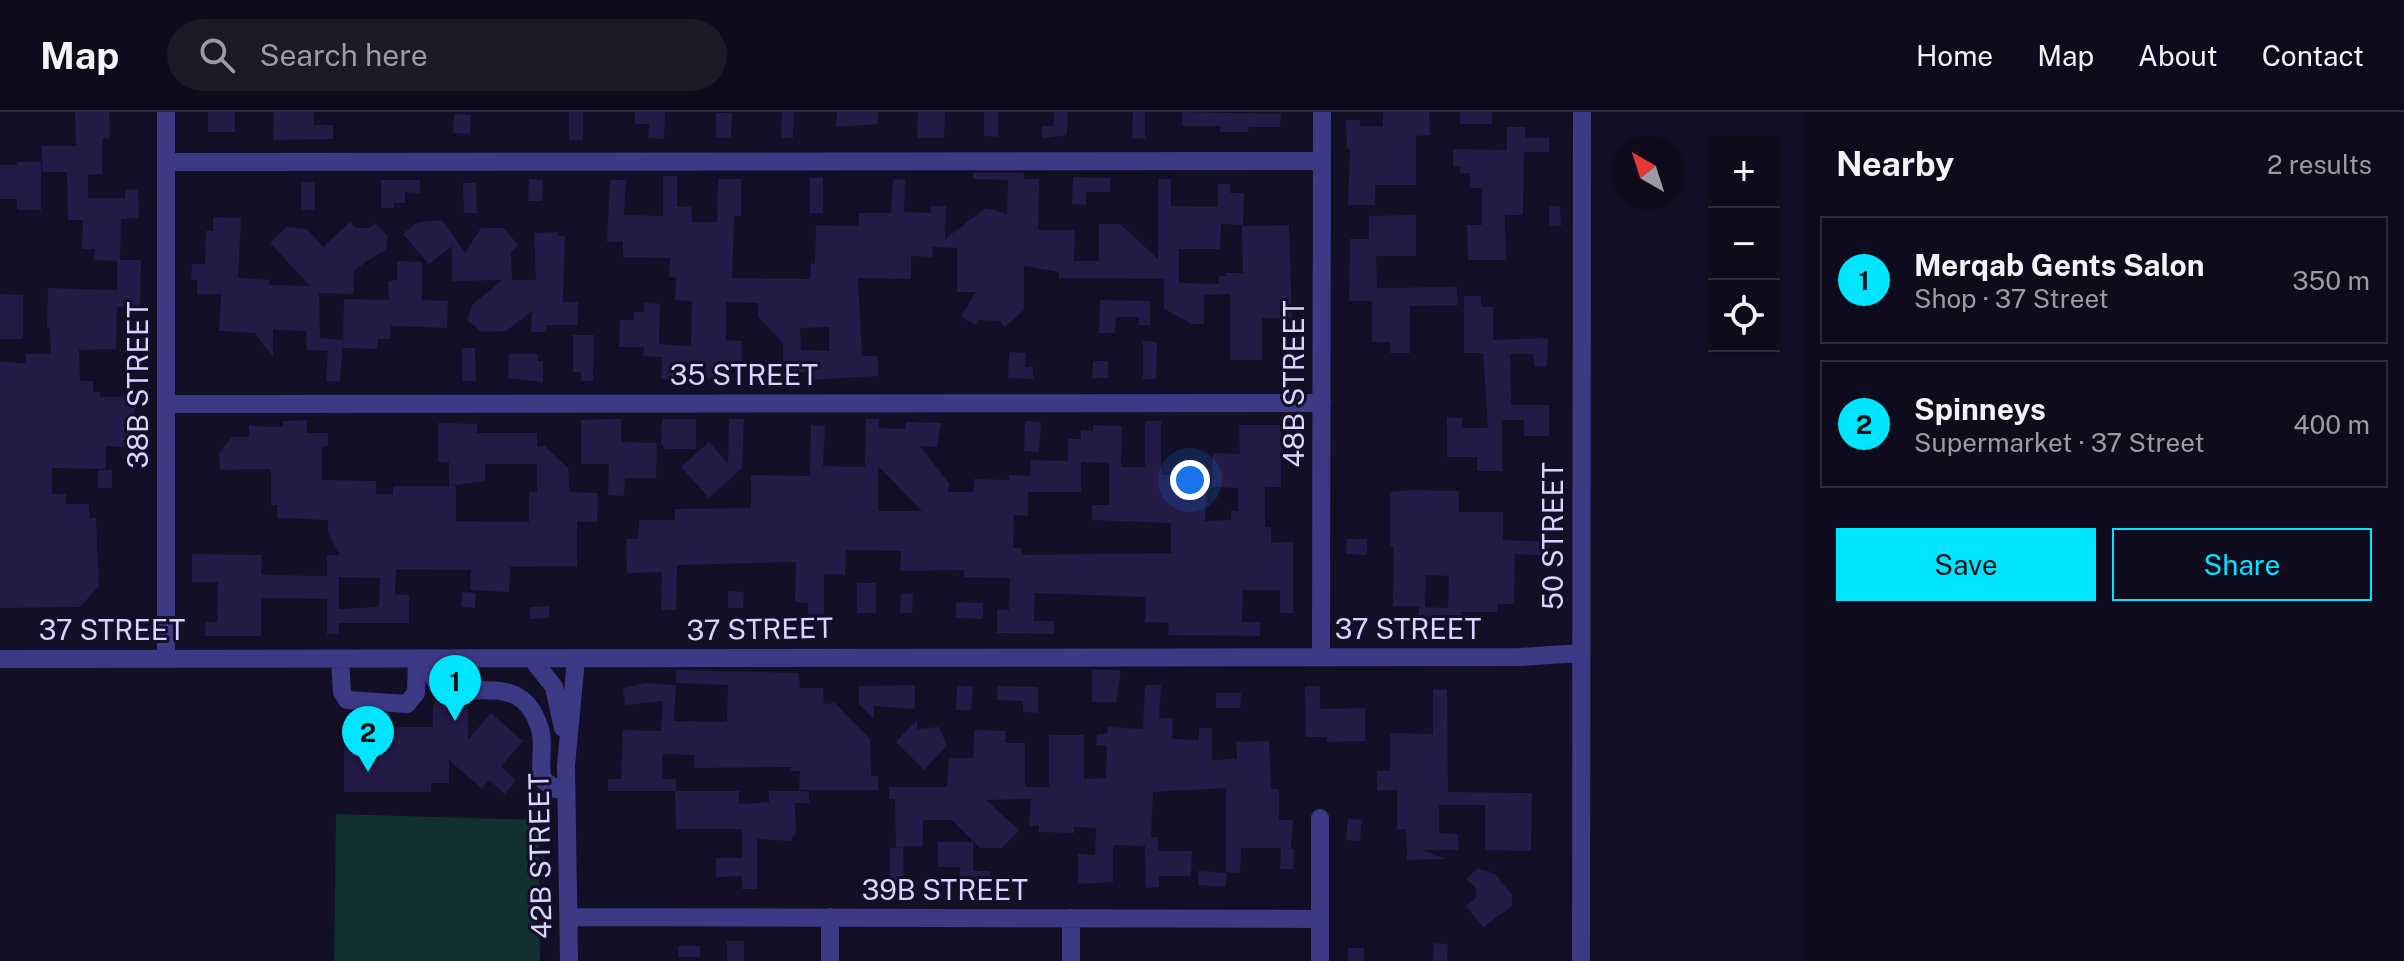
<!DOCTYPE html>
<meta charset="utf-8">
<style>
body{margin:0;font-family:"Public Sans",sans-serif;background:#1c1929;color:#f1f3f6}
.controls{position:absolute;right:24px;top:24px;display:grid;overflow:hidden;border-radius:0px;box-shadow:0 2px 6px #0004}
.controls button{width:72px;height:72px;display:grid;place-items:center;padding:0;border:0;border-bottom:2px solid #2e2b3b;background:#0e0b1c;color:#f1f3f6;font:40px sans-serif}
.compass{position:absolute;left:1612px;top:24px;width:72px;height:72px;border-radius:50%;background:#0e0b1c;box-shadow:0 2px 6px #0004;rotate:321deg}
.you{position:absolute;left:1190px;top:368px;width:28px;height:28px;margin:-20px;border:6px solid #fff;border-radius:50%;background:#1a73e8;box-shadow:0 0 0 12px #1a73e833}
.badge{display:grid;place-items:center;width:52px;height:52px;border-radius:50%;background:#00e5ff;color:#111;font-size:26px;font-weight:700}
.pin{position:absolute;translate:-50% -66px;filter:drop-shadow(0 2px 4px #0008)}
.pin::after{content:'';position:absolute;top:42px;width:28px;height:24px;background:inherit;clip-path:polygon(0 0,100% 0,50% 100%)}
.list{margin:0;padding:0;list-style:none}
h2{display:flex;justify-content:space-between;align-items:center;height:104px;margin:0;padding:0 32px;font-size:34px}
h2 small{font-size:26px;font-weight:400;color:#9b9ba3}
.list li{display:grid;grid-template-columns:52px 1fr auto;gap:24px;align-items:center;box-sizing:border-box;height:128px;margin:0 16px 16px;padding:0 16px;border:2px solid #2e2b3b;border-radius:0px}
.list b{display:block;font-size:30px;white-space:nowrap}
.list p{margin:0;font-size:26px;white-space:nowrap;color:#9b9ba3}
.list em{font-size:26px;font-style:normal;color:#9b9ba3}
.actions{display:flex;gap:16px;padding:24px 32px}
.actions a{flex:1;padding:18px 0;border:2px solid #00e5ff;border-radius:0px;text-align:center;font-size:28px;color:#00e5ff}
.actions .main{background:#00e5ff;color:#111}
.icon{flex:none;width:44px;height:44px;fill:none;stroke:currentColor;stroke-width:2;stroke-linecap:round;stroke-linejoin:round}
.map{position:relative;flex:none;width:1804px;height:849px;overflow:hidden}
header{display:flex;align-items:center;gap:48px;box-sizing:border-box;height:112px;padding:0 40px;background:#0e0b1c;border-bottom:2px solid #2e2b3b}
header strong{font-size:38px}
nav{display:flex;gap:44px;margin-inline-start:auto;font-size:28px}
.search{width:560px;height:72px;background:#1c1929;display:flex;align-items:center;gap:20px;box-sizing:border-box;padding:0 28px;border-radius:44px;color:#9b9ba3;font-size:30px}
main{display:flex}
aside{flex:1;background:#0e0b1c}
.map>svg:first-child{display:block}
.green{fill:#12302f}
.building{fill:#241b47;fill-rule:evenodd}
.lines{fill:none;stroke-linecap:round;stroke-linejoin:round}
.minor{stroke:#3d3a85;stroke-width:18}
.labels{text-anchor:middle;stroke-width:6;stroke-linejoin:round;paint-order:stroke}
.street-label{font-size:28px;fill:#d9d4ff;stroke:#130f26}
</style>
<header>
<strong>Map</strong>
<div class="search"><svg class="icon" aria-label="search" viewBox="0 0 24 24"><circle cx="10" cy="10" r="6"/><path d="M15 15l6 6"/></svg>Search here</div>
<nav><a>Home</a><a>Map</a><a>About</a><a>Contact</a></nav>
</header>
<main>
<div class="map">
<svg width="1804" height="849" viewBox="0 0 1804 849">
<rect width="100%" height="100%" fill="#130f26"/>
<path class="green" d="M336,702L539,708L540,849H334Z"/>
<path class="building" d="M75,0H109L110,26L102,27V62L88,63V86H125V78L138,77L139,106L121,107L120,148H141L140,195H117L116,237L79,238L80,269H93V280H100V285H136L132,336L106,334V357L52,356V382H66V392H89L90,406H96L99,474L80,495L0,496V249L26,252V242H51L50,216H47L48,176L117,178V149L94,148L95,137H82L83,108H68L67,60H42V34H76Z
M208,0H235V20H208Z
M274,0H314V13H333V27L273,28Z
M569,0H583V28H569Z
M635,0H665L664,27L648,26L649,12H635Z
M782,0H794L793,26H781Z
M837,0H878V12L836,15Z
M918,0H945L944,26H917Z
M984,0H998V25L984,24Z
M1054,0H1068L1067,23L1042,26V14H1053V21Z
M1133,0H1145V27L1132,26Z
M1182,0L1281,2L1280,15H1249L1248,20H1220V14H1182Z
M1383,0H1429L1430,23L1416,24V73H1375V93H1348L1350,37H1347L1346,8H1360V14H1383Z
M1460,0H1492V12H1460Z
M716,1H732L731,26L716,25Z
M454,2L471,3L470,22L453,21Z
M1507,15H1525V26H1549V40H1524L1523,103H1505L1506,148H1468L1467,113H1482V76H1470V61H1460V54L1453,55V37L1507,38Z
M17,50H41V98H17V87H0V53H17Z
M973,61H1024V67H1039L1038,118H1075L1074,149H1099V112H1120L1158,147V67H1171V94L1218,95V72H1230V81H1244L1243,113L1221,112L1220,137H1179V171L1219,172V164H1226V161H1243L1242,114L1289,113L1292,206H1262V248H1230V182L1204,183V212H1192L1164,197V167L1059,166V160L1024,154V198L1005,215L1000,209L978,208L975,213L961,204L976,180H957V136L933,135L932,145L911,144V167L858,166L862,244H878V264L809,268V260H783V231L758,205V191L726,190V228L742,229L741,257L718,256V267H705L706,253L677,250L676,268L661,267L662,245L643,244L644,235H619L620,208H634V200H644V191L660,192L659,232L691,234L692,189L675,188L676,165H669L670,146L623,145V130H607L610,68H626L624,103L663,104V64H677V95L691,94L692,110H717L718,67H741V104H734L732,166L810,167L811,151L815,152L816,113L859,114V101H891L893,67L905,68L904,100L931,101V94H946L945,127L986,96L1007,102L1008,68L973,67ZM829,215V239L801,238L800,216Z
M1073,65L1110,66V80H1086V93L1072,92Z
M810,66H823V101H810Z
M529,67L543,68L542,89H528Z
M381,68H420V81L405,80V91H394V96H381Z
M301,70H315V98H301Z
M463,71H476L477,101H464Z
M1549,94H1560L1561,114H1549Z
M1416,103V144H1376L1377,176L1457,175L1458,193L1410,194V241H1390V230H1372V189H1349L1350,127H1369V104Z
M213,105L241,106L238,166L269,168V173L310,174L270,131L286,115L307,117L323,135L350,110L355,116H370L375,111L388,124L386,137L354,158L353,182L319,181L320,226L343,228L340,270L326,269L328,239L307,238L306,219L273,218V245L255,221L219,219L221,182H197V168H191L192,152H205L206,119H213Z
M442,108L465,141L481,116H504L518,133L511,140L512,168H536L534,121L558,120V124H565L563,190H578V213H546V220H531L532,199L506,219L482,220L467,208L473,192L502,168L452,169V134L429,152L403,122L418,110Z
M397,149L422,150V188L448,189L447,216L391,214L390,227H378L377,237L343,236L344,187L389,188L388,169L397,168Z
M0,182L23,183V227H0Z
M1464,184H1481V195H1493V228L1548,226L1547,254L1534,255L1533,242H1510L1511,293H1549V324H1524V308H1502V359H1477V345H1447V306H1462V316H1488L1483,241H1464Z
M1100,188L1150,189V213H1139V205H1116L1115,221H1099Z
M573,223H594L593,269H581V260H573Z
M1143,229L1157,230L1156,267H1143Z
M462,236H475L476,269H462Z
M1009,240L1026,241L1025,255H1033V267L1008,266Z
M509,242H538V249H543V270L508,266Z
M1093,249H1108V266H1092Z
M609,307H621V330L657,331L656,366H625L624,384L608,383L609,352H581V308Z
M662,307H696V337H665L661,332Z
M729,307H744L742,356L709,386L681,355L709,330L728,352Z
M866,307H879V316L906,317V310L941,311L937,335L920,334L949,371L948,380H974V367L1009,368V363L1030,364L1031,348L1068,349V327H1081V318L1093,319V313L1122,314L1121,355H1145V309H1161V363L1207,364L1205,409L1231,408V399H1238V376L1212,375L1213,341L1240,342L1239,313H1281V375H1265V415H1271V431L1293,430V501H1280V478H1243L1242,510H1260V524L1168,523L1169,511L1145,510L1146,485L1035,481L1034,509H1054V522L997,521V498H1009L1010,466L964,465V458L900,459L901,439L846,438L845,463L824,462V502H808V491L795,490L796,450L677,453L676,498H661L662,460L627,461L626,427H638L639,408H675V397L751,396V363L810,364L811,313L825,314L823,354L865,355ZM1081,350L1109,351V393H1092V408L1171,411V441L1022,443V436H1013L1014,403L1028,404V380H1081ZM878,354L922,399H878Z
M307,308V321H328V334L322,335V368L376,369V382H393V374H456V409L529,410V380H537V352H485V369L449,374V350H438V311L477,312V321H537V334H545L568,356L570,380L598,381L597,410H577V454L510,455L509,480L470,478L471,458L396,457L395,482L409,483V511H339V522H327V487L261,486V524H205L206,510H217L218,470H192V442L262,443L261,463L327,464V443H340L328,421V408L277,406V393H271V357L220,358L219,341L232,325H249V314L283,315V309ZM339,465L380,466L379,495L339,497Z
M1025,309L1041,310L1039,340L1024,339Z
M98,358H112V376H98Z
M1414,378L1459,379V400H1503V428L1549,430L1548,444L1515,442L1514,492H1497V500H1461V509L1419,511V495L1448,496L1449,464L1426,463L1425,495L1393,494L1394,435H1390V380Z
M1347,427H1367V443L1346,442Z
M857,471H876V501H857Z
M728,479L744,480L743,496H728Z
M462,480L476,481L475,496L461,495Z
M901,482H913L912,501H900Z
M956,490L983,491V507L956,506Z
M549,494V506L530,507V495Z
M676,558L799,561L800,576H823L824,592L835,591L870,627L871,664H878V678H799L800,659H789L792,655L694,656L695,643L663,642L662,667H676V679H608V667H621L623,618L661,619L663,589L625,593L623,576L645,571L676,573L674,609L727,610L728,573L676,571Z
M1092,558H1121L1116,590H1092Z
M915,573V597L874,594V607L859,592V574Z
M1145,573H1161L1159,606H1173L1172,627L1199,628V616H1212V648L1237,647L1236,630L1269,629L1271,677H1279V708H1293L1291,736H1287L1294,737L1293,757H1280L1281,736H1241L1240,761L1226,760V676L1153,680L1151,725H1158V739H1192L1191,764H1159V775L1146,776L1145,734L1113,733V770L1078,772V742L1095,743L1096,716L1074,715V721L1039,720V714H1029L1031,687L986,688L1019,718L1002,736H980L952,708H923V734L896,735L895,687H889V675H947L949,646H973L974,618L1006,619L1005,631H1025V675H1049V623H1084V667L1106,666L1107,634L1096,633L1097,622H1107L1108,615L1143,617Z
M957,574H973L971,598H956Z
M998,574L1038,575V601L1023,600V589L997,588Z
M1305,574H1320V597L1365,596V629L1327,630V625H1306Z
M1433,578H1447L1448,680L1532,681L1531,739L1485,738V693H1439V721L1458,722L1459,738H1422L1446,747L1407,748L1406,717L1397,718V678H1377V659H1390V621L1433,622Z
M1216,581H1241L1240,596H1216Z
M433,589L468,590V628L491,601L523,629L501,654L516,668L505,682L489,668L482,677L449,648V671H431V680H344V633H363V621H380V615H433Z
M917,608V617L939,615L947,634L924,658L896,630Z
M675,679H739V691L743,692L769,690V679H809V691H795L796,720L790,729L757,727V777H742V764L716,765V746H742V717H676Z
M1348,707L1362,708L1360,729L1346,728Z
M938,730H973V759H990V772L960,773V755H938Z
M903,735L904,774H890V736Z
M1478,756L1495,762L1512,783V794L1483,815L1466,794L1476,786V776L1466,767Z
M1198,759L1227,761L1226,775L1198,773Z
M727,829H744V849H727Z
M1434,831L1448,832L1447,849H1433Z
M678,834H700V845H678Z
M1348,836H1364V849H1348Z"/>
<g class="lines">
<path class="minor" d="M166,50L1322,49
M166,292L1322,291
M1321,544L1322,0
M166,545V0
M0,547L1520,545L1581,541
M434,547V566L438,574C477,588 522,558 540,617C545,634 538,652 543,668L556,677H566
M532,547L554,575L563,616
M340,548L342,580L347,588L407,592L416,581L417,548
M1320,706V849
M569,805L1320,807
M1071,806V849
M569,849L566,654L576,547
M830,849V805
M1581,849L1582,0"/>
</g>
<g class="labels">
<g class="street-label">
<text x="744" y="273">35 STREET</text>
<text transform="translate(1294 272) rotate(-90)" y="10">48B STREET</text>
<text transform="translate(138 273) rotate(-90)" y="10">38B STREET</text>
<text transform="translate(1553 424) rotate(-90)" y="10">50 STREET</text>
<text transform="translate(760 517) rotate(-1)" y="10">37 STREET</text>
<text x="1408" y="527">37 STREET</text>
<text x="112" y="528">37 STREET</text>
<text transform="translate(540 744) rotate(-91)" y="10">42B STREET</text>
<text x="945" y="788">39B STREET</text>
</g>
</g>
</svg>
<div class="controls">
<button>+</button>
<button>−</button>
<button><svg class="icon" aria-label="locate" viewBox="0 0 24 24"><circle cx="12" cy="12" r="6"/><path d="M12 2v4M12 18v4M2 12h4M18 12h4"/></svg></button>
</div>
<svg class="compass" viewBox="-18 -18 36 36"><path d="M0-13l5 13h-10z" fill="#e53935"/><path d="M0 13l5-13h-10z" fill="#9b9ba3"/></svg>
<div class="you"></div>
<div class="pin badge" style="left:455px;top:609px">1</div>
<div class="pin badge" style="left:368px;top:660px">2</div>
</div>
<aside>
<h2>Nearby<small>2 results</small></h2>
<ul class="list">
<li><span class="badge">1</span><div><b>Merqab Gents Salon</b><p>Shop · 37 Street</p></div><em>350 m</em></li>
<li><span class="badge">2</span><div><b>Spinneys</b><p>Supermarket · 37 Street</p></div><em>400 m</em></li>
</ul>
<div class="actions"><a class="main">Save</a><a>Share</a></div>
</aside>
</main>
